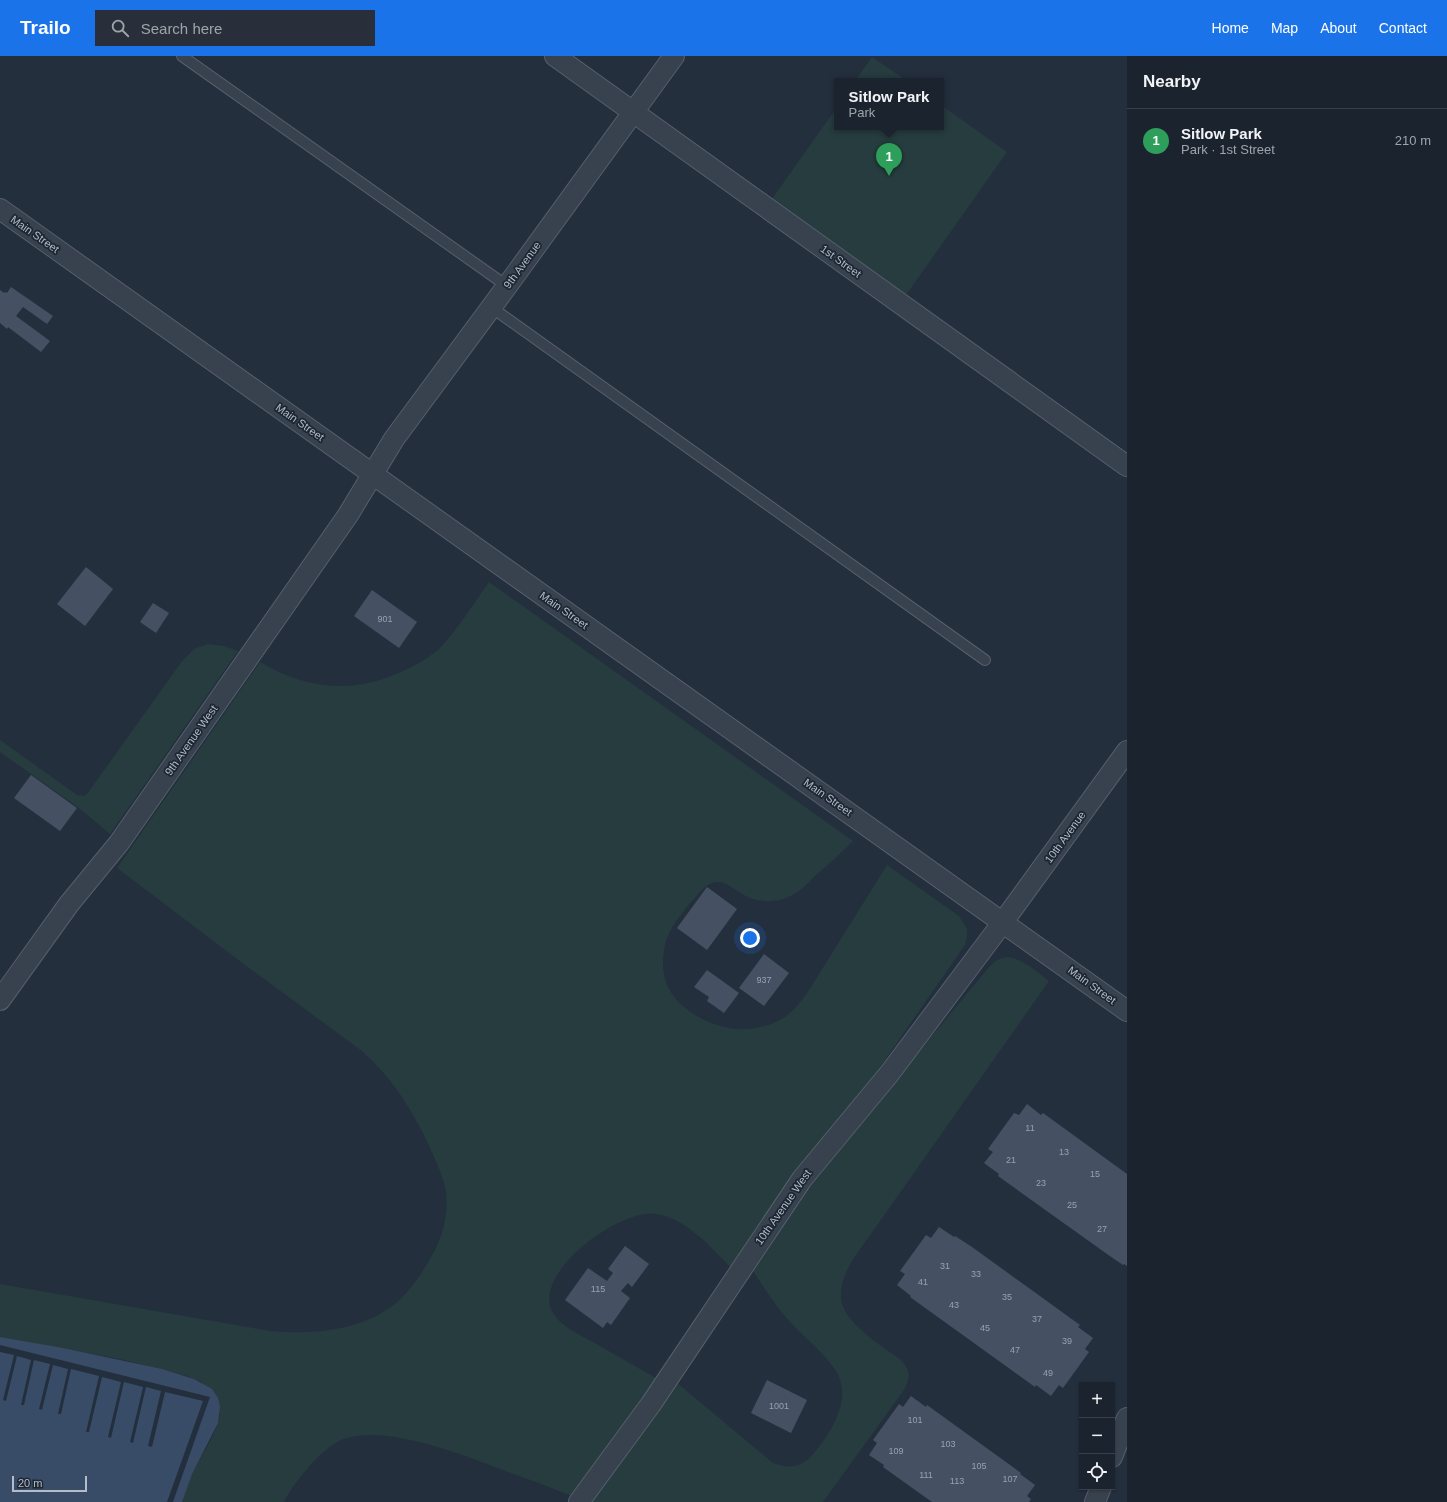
<!DOCTYPE html>
<meta charset="utf-8">
<style>
body{margin:0;font-family:Arial,sans-serif;background:#282f3a;color:#f1f3f6}
.controls{position:absolute;right:12px;bottom:12px;display:grid;overflow:hidden;border-radius:0px;box-shadow:0 1px 3px #0004}
.controls button{width:36px;height:36px;display:grid;place-items:center;padding:0;border:0;border-bottom:1px solid #39404a;background:#1b232e;color:#f1f3f6;font:20px sans-serif}
.scale{position:absolute;left:12px;bottom:10px;width:75px;box-sizing:border-box;padding-left:4px;border:2px solid #b4bcc9;border-top:0;font-size:11px;line-height:14px;white-space:nowrap;color:#b4bcc9;-webkit-text-stroke:3px #1d2633;paint-order:stroke}
.you{position:absolute;left:750px;top:882px;width:14px;height:14px;margin:-10px;border:3px solid #fff;border-radius:50%;background:#1a73e8;box-shadow:0 0 0 6px #1a73e833}
.badge{display:grid;place-items:center;width:26px;height:26px;border-radius:50%;background:#1a73e8;color:#fff;font-size:13px;font-weight:700}
.pin{position:absolute;translate:-50% -33px;filter:drop-shadow(0 1px 2px #0008)}
.pin::after{content:'';position:absolute;top:21px;width:14px;height:12px;background:inherit;clip-path:polygon(0 0,100% 0,50% 100%)}
.popup{position:absolute;left:834px;top:22px;width:110px;height:52px;box-sizing:border-box;display:grid;place-content:center;border-radius:0px;background:#1b232e;filter:drop-shadow(0 1px 3px #0005);font-size:13px;white-space:nowrap;color:#a0a4aa}
.popup b{font-size:15px;color:#f1f3f6}
.popup::after{content:'';position:absolute;left:50%;top:100%;margin-left:-8px;border:8px solid transparent;border-top-color:#1b232e}
.list{margin:0;padding:0;list-style:none}
h2{display:flex;justify-content:space-between;align-items:center;height:52px;margin:0;padding:0 16px;font-size:17px}
h2 small{font-size:13px;font-weight:400;color:#a0a4aa}
.list li{display:grid;grid-template-columns:26px 1fr auto;gap:12px;align-items:center;box-sizing:border-box;height:64px;padding:0 16px;border-top:1px solid #39404a}
.list b{display:block;font-size:15px;white-space:nowrap}
.list p{margin:0;font-size:13px;white-space:nowrap;color:#a0a4aa}
.list em{font-size:13px;font-style:normal;color:#a0a4aa}
.icon{flex:none;width:22px;height:22px;fill:none;stroke:currentColor;stroke-width:2;stroke-linecap:round;stroke-linejoin:round}
.map{position:relative;flex:none;width:1127px;height:1446px;overflow:hidden}
header{display:flex;align-items:center;gap:24px;box-sizing:border-box;height:56px;padding:0 20px;background:#1a73e8;color:#fff}
header strong{font-size:19px}
nav{display:flex;gap:22px;margin-inline-start:auto;font-size:14px}
.search{width:280px;height:36px;background:#282f3a;display:flex;align-items:center;gap:10px;box-sizing:border-box;padding:0 14px;border-radius:0px;color:#a0a4aa;font-size:15px}
main{display:flex}
aside{flex:1;background:#1b232e}
.map>svg:first-child{display:block}
.green{fill:#263c3f}
.water{fill:#394c67}
.pier{fill:#242f3e}
.building{fill:#455162}
.lines{fill:none;stroke-linecap:round;stroke-linejoin:round}
.lane-casing{stroke:#565f6c;stroke-width:12}
.street-casing{stroke:#565f6c;stroke-width:22}
.lane{stroke:#38414e;stroke-width:10}
.street{stroke:#38414e;stroke-width:20}
.labels{text-anchor:middle;stroke-width:3.5;stroke-linejoin:round;paint-order:stroke}
.number-label{font-size:9px;fill:#98a1af}
.street-label{font-size:11px;fill:#b4bcc9;stroke:#1d2633}
</style>
<header>
<strong>Trailo</strong>
<div class="search"><svg class="icon" aria-label="search" viewBox="0 0 24 24"><circle cx="10" cy="10" r="6"/><path d="M15 15l6 6"/></svg>Search here</div>
<nav><a>Home</a><a>Map</a><a>About</a><a>Contact</a></nav>
</header>
<main>
<div class="map">
<svg width="1127" height="1446" viewBox="0 0 1127 1446">
<rect width="100%" height="100%" fill="#242f3e"/>
<path class="green" d="M872,1L907,25H855Z
M941,49L1007,96L906,239L772,143L837,51V71H941Z
M489,526L853,785C841,797 828,809 815,820C809,826 802,834 794,838C788,842 779,845 771,845C764,846 757,844 750,842C733,835 720,815 702,834C691,846 674,865 668,880C664,888 664,897 663,904C663,914 664,923 668,931C679,954 711,971 736,973C753,974 771,970 785,961C801,950 814,926 824,910C845,876 866,843 887,809L959,860L967,873V881L965,889L878,1014L731,1212C712,1192 686,1162 656,1158C621,1152 530,1217 553,1257C562,1272 585,1281 600,1290C619,1301 638,1312 658,1323L572,1440C548,1430 524,1422 500,1413C461,1398 382,1367 341,1384C321,1393 294,1426 284,1446H182C188,1414 213,1390 220,1359L201,1326L187,1320L120,1303L0,1281V1228L270,1275C312,1279 360,1275 395,1248C409,1236 421,1219 430,1203C443,1182 450,1155 445,1130C442,1118 436,1106 431,1094C413,1055 394,1024 362,995L241,906L117,812L260,606C305,633 351,638 399,617C414,610 428,603 440,592C458,573 474,547 489,526Z
M208,588L224,590L238,595L110,778L79,752L0,696V684L77,739L84,740L87,738L182,605L194,593Z
M1006,901C1022,902 1036,915 1049,925L871,1178C858,1196 840,1217 841,1241C841,1262 872,1283 888,1295C894,1299 903,1304 906,1311C911,1318 908,1326 904,1334L823,1446H590L676,1326L773,1407C791,1413 801,1412 814,1397C833,1374 854,1340 834,1312C822,1295 805,1282 791,1267C776,1251 764,1232 752,1213L794,1148L881,1041L990,910L997,904Z"/>
<path class="water" d="M0,1281L63,1292L162,1313L194,1323L212,1333L218,1342L220,1350L218,1367L192,1418L182,1446H0Z"/>
<path class="pier" d="M0,1289L210,1341L173,1446H167L203,1345L165,1336L152,1391L148,1390L161,1335L146,1331L133,1387L130,1386L143,1331L124,1326L111,1382L108,1381L121,1326L102,1321L89,1376H86L99,1320L71,1313L61,1358H58L68,1313L53,1309L42,1354L39,1353L50,1308L34,1304L24,1349H21L31,1304L17,1300L6,1345L3,1344L14,1299L0,1296Z"/>
<path class="building" d="M11,231L53,260L47,268L23,251L16,260L50,285L41,296L8,271L7,273L0,267V234L4,237L5,236L7,237Z
M86,511L113,533L85,570L57,548Z
M372,534L417,566L399,592L354,560Z
M153,547L169,557L156,577L140,566Z
M31,719L77,752L60,775L14,742Z
M707,831L737,853L707,894L677,872Z
M764,898L789,917L764,950L739,932Z
M707,914L739,937L724,957L707,945L709,941L694,931Z
M1027,1048L1041,1059L1043,1057L1127,1118V1210L1124,1208L1123,1209L1107,1198L998,1120L999,1118L984,1107L993,1096L988,1093L1014,1057L1019,1059Z
M939,1171L954,1181L955,1180L972,1191L1080,1269L1078,1271L1093,1282L1085,1293L1089,1296L1063,1332L1059,1329L1051,1340L1036,1329L1035,1331L910,1241L911,1240L897,1229L905,1218L900,1215L926,1179L931,1182Z
M625,1190L649,1208L632,1231L628,1227L621,1235L630,1242L611,1269L607,1266L603,1272L565,1244L588,1212L607,1225L613,1217L608,1213Z
M767,1324L807,1344L791,1377L751,1357Z
M911,1340L926,1351L927,1349L1021,1417L1020,1418L1035,1429L1027,1440L1031,1443L1029,1446H932L883,1411L884,1409L869,1399L877,1387L873,1384L899,1348L903,1351Z"/>
<g class="lines">
<g class="lane-casing">
<path id="lane" d="M182,0L507,230
M491,251L985,604"/>
</g>
<g class="street-casing">
<path id="street" d="M555,0L1127,410
M0,153L1127,955
M0,944L69,848L119,787L348,459L394,383L507,230L674,0
M1112,1401L1127,1362
M579,1446L651,1348L802,1123L889,1018L1003,866L1127,695
M1095,1446L1101,1431"/>
</g>
<use href="#lane" class="lane"/>
<use href="#street" class="street"/>
</g>
<g class="labels">
<g class="number-label">
<text x="385" y="566">901</text>
<text x="764" y="927">937</text>
<text x="1030" y="1075">11</text>
<text x="1064" y="1099">13</text>
<text x="1011" y="1107">21</text>
<text x="1095" y="1121">15</text>
<text x="1041" y="1130">23</text>
<text x="1072" y="1152">25</text>
<text x="1102" y="1176">27</text>
<text x="945" y="1213">31</text>
<text x="976" y="1221">33</text>
<text x="923" y="1229">41</text>
<text x="598" y="1236">115</text>
<text x="1007" y="1244">35</text>
<text x="954" y="1252">43</text>
<text x="1037" y="1266">37</text>
<text x="985" y="1275">45</text>
<text x="1067" y="1288">39</text>
<text x="1015" y="1297">47</text>
<text x="1048" y="1320">49</text>
<text x="779" y="1353">1001</text>
<text x="915" y="1367">101</text>
<text x="948" y="1391">103</text>
<text x="896" y="1398">109</text>
<text x="979" y="1413">105</text>
<text x="926" y="1422">111</text>
<text x="1010" y="1426">107</text>
<text x="957" y="1428">113</text>
</g>
<g class="street-label">
<text transform="translate(35 178) rotate(35)" y="4">Main Street</text>
<text transform="translate(841 205) rotate(36)" y="4">1st Street</text>
<text transform="translate(522 209) rotate(-54)" y="4">9th Avenue</text>
<text transform="translate(300 366) rotate(35)" y="4">Main Street</text>
<text transform="translate(564 554) rotate(35)" y="4">Main Street</text>
<text transform="translate(191 684) rotate(-55)" y="4">9th Avenue West</text>
<text transform="translate(828 741) rotate(35)" y="4">Main Street</text>
<text transform="translate(1065 781) rotate(-54)" y="4">10th Avenue</text>
<text transform="translate(1092 929) rotate(36)" y="4">Main Street</text>
<text transform="translate(783 1151) rotate(-55)" y="4">10th Avenue West</text>
</g>
</g>
</svg>
<div class="controls">
<button>+</button>
<button>−</button>
<button><svg class="icon" aria-label="locate" viewBox="0 0 24 24"><circle cx="12" cy="12" r="6"/><path d="M12 2v4M12 18v4M2 12h4M18 12h4"/></svg></button>
</div>
<div class="scale">20 m</div>
<div class="you"></div>
<div class="pin badge" style="left:889px;top:120px;background:#2e9e5b">1</div>
<div class="popup"><b>Sitlow Park</b>Park</div>
</div>
<aside>
<h2>Nearby<small></small></h2>
<ul class="list">
<li><span class="badge" style="background:#2e9e5b">1</span><div><b>Sitlow Park</b><p>Park · 1st Street</p></div><em>210 m</em></li>
</ul>
</aside>
</main>
